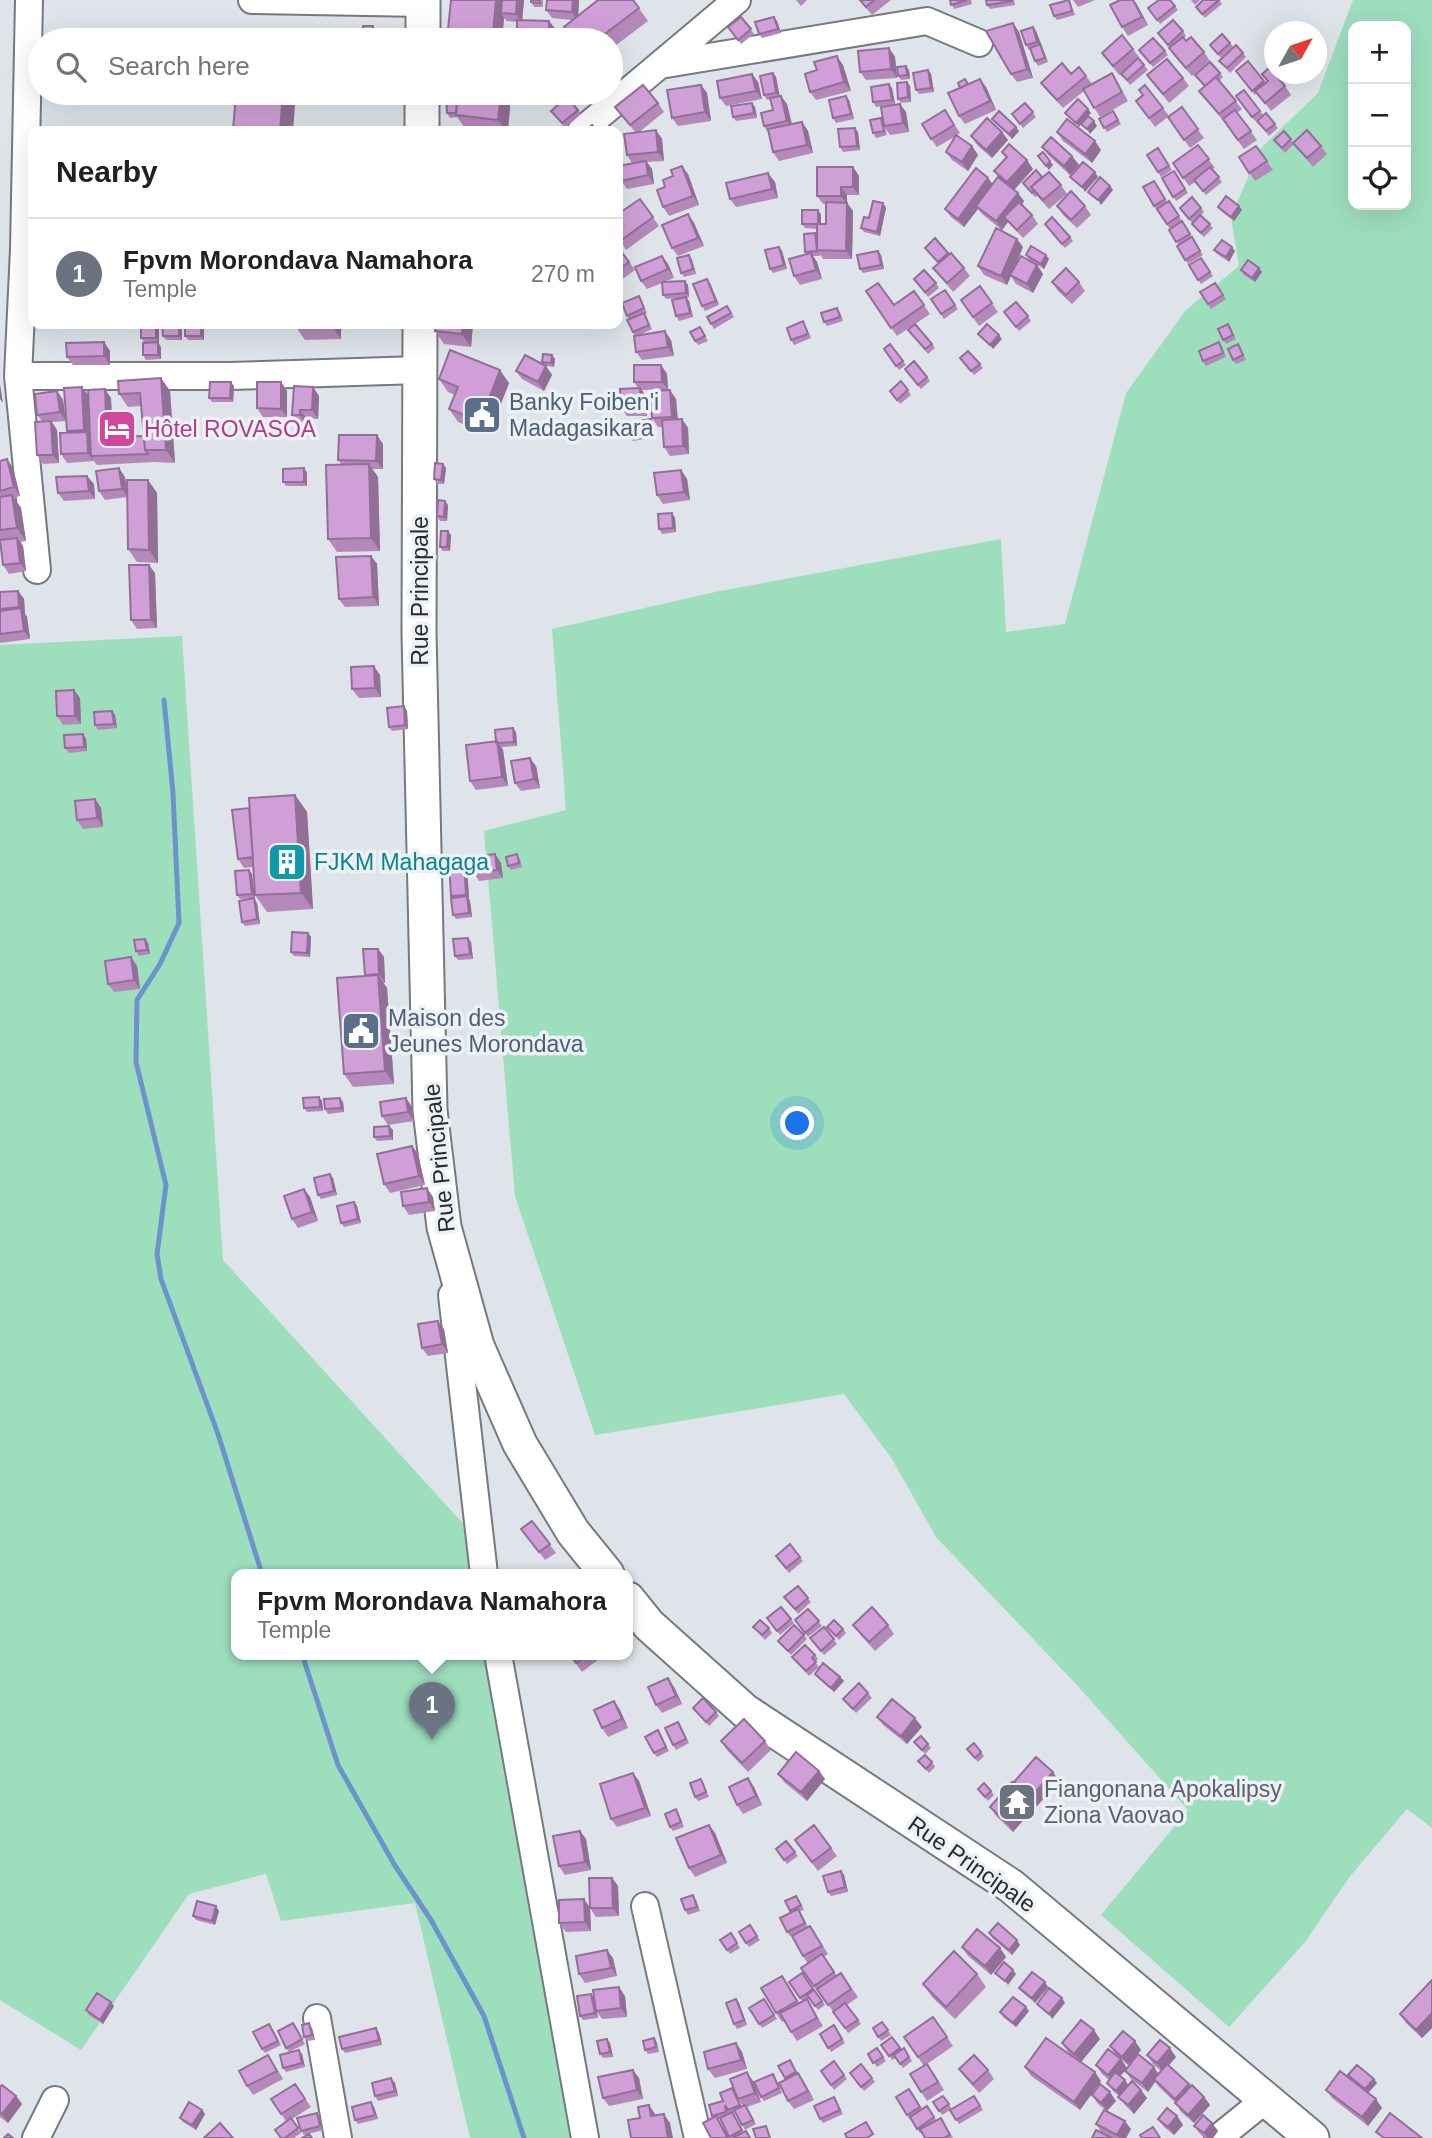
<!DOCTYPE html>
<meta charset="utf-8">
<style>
body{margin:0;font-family:Arial,sans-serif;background:#f6f6f6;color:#202124}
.controls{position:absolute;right:21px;top:21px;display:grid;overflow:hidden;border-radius:14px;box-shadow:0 7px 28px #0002}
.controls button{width:63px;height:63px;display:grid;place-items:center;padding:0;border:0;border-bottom:2px solid #e0e0e0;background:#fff;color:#202124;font:35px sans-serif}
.compass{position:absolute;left:1264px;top:21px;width:63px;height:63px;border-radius:50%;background:#fff;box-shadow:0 7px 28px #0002;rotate:50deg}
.you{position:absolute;left:798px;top:1124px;width:24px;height:24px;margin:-18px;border:5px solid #fff;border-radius:50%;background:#1a73e8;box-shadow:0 0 0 10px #1a73e833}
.badge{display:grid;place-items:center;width:46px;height:46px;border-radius:50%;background:#db2777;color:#fff;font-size:23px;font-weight:700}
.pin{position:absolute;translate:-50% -58px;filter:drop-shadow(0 2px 4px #0008)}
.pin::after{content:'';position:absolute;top:37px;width:24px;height:21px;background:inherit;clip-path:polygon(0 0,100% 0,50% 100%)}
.popup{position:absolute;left:231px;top:1569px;width:402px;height:91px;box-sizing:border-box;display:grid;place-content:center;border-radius:14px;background:#fff;filter:drop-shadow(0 2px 5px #0005);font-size:23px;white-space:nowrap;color:#757577}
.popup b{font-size:26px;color:#202124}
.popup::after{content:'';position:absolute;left:50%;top:100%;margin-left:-14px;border:14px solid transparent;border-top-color:#fff}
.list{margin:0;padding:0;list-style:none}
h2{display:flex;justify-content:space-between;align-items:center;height:91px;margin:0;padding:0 28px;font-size:30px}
h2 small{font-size:23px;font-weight:400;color:#757577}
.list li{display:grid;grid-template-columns:46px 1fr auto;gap:21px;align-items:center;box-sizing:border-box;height:112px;padding:0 28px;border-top:2px solid #e0e0e0}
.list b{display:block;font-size:26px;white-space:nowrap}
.list p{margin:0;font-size:23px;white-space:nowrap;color:#757577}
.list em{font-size:23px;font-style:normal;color:#757577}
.icon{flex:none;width:38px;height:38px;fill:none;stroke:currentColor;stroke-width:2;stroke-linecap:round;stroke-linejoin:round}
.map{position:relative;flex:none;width:1432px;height:2138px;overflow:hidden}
.search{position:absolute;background:#fff;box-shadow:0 7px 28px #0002;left:28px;top:28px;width:595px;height:77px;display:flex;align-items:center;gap:18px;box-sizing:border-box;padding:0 24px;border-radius:38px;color:#757577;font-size:26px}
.panel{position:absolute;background:#fff;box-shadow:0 7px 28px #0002;left:28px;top:126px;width:595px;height:203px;border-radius:14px}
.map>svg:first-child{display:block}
.green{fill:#9ddebd;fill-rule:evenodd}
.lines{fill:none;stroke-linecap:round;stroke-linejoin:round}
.stream{stroke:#6c93cc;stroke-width:5}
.minor-casing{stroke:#767a7f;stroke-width:30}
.major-casing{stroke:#767a7f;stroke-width:37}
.minor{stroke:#fff;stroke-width:26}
.major{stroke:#fff;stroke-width:33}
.wall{fill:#b489ba}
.shaded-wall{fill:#926f97}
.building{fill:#d19fd8;stroke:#926f97;stroke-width:2}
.labels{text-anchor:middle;stroke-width:7;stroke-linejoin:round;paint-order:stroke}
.service-label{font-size:23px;fill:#4e5e75;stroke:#ecf1f6;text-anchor:start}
.hotel-label{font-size:23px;fill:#b23c85;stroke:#ecf1f6;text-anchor:start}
.street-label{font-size:23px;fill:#282a2c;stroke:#ecf1f6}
.culture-label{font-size:23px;fill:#0d838f;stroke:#ecf1f6;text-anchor:start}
.worship-label{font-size:23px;fill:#5b616d;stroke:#ecf1f6;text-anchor:start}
</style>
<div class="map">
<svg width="1432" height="2138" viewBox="0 0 1432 2138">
<rect width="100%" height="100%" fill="#dee4e9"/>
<path class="green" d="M1353,0H1432V1828L1407,1809L1351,1875L1305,1942L1229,2027L1101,1915L1188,1810L1075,1683L936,1537L892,1459L844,1394L595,1435L515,1196L484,831L566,810L552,629L715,592L1001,539L1006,632L1065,624L1126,393L1186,310L1239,266L1231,217L1260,149L1318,93ZM1353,26H1406V205H1353Z
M182,636L223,1260L478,1540L484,1574H236V1654H498L585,2138H470L415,1903L281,1921L266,1874L189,1894L81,2050L0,2000V645Z"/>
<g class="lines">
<path class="stream" d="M164,700L173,793L179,923L160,964L137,1000L136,1062L166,1185L157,1254L161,1279L218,1434L262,1574
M302,1654L338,1765L394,1864L431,1920L484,2016L524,2138"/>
<g class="minor-casing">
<path id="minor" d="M29,0L24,249L18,376L37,570
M252,0L423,3
M660,65L927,21L979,43
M581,131L737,0
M18,376H230L419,370
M452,1295L484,1574
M498,1654L585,2138
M645,1906L698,2138
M317,2018L338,2138
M36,2138L55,2100
M1218,2138L1265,2100"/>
</g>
<g class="major-casing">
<path id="major" d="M423,40V0
M422,131V93
M420,324L419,633L430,1110L444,1227L477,1346L520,1444L573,1532L607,1574
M628,1599L649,1625L745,1711L1011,1886L1312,2138"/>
</g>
<use href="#minor" class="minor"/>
<use href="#major" class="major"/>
</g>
<path class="wall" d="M451,0H524L522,21H549L556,30L555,40H518L517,38V22L507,21L504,18L502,40H456L448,29Z
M543,0V7H534L531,2Z
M579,0L578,16L633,0L648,21L611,49V40H573L564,27L572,20L552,18L546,10Z
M796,0H807L801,6Z
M859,0H891L872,15Z
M950,0H971L972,4L954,9Z
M1014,0L1015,5L990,9L987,5Z
M1069,0L1071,4L1075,15L1057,20L1054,16Z
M1073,0H1095L1078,7Z
M1191,0H1200L1195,5Z
M1219,0L1222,4L1205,18L1196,7Z
M1136,3L1148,25L1128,36L1122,27Z
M1175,6L1178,10L1160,24L1148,8Z
M741,17L754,34L741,44L728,27Z
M777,21L781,33L762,38L759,34Z
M1013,23L1019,32L1033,78L1017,82L1011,74Z
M1036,31L1048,62L1038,66L1035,61L1031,49L1029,50L1026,45Z
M1183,31L1186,36L1184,38L1204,52L1210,61L1192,76L1175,57L1169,48H1170L1158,33Z
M1230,43L1233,47L1221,58L1210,45Z
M889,48L895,57L897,78L866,80L860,72Z
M1133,49L1139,57L1119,75L1102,53Z
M1165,51L1168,55L1153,67L1142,54Z
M1243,53L1246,57L1230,73L1219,61Z
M1248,61L1265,83L1267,81L1262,74L1285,86L1291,95L1271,111L1257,93L1255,95L1236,71Z
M843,65L851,91L816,100L810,92Z
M1144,65L1148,70L1130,85L1121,74Z
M909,70L910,79L901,80L898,76Z
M928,70L931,74L934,92L919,94L916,90Z
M773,73L776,77L779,96L787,104L792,125L802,122L808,131L813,153L779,161L773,152L769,134L764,126L773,110L770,99L767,100L764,95Z
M1112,73L1128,101L1100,117L1084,91L1063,108L1047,91L1041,83L1071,74L1086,76L1092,84Z
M1220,73L1223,77L1219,81L1242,109L1237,113L1257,140L1244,149L1225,123L1199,91L1205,87L1195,75Z
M752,74L758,82L762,99L726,106L720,98Z
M1147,75L1183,78L1189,86L1169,103Z
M907,82L910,86L911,102L901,103L898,99Z
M889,84L892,88L895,104L876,107L873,102Z
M969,84L986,87L996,110L965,124L959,116Z
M701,85L707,93L711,121L678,126L672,118Z
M1244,90L1263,115L1255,121L1236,96Z
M50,93H72V98L53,97Z
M210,93H225V101H213L210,96Z
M458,93H511L508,131H494L465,128L457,117L450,118L447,113L457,96Z
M849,100L854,119L836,123L833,118Z
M1136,101L1163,108L1169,116L1155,127Z
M658,103L664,112L638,133L656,130L662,139L664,161L647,162L652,169L654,184L627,189L621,181L618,167V159L621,165L632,163L627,155L636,133L615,107Z
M1025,103L1036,117L1023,128L1012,114Z
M900,104L906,112L909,132L890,135L885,128L887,135L876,138L873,133L881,118L883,121Z
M755,107L757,118L736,121L733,117Z
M1182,107L1204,138L1190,148L1168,117Z
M578,110L581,114L565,128L551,111Z
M945,110L960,133L956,136L972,146L978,155L968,171L952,160L946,152L956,136L937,147L931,139Z
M1113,111L1121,124L1107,132L1099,119Z
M1266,113L1278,128L1269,136L1257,121Z
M992,119L1019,131L1012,139L995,123Z
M855,128L858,132L860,150L843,152L840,147Z
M1284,131L1293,143L1321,146L1327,154L1313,167L1294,144L1285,153L1274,140Z
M1002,132L1008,140L992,158L977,145L971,136Z
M1057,132L1101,150L1092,163L1063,141Z
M1198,145L1215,168L1212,169L1222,182L1206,195L1195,182L1189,186L1173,163Z
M1256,146L1273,170L1255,181L1239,157Z
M1042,147L1072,156L1079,165L1070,175L1048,155Z
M1158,148L1172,170L1161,177L1147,155Z
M1002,152L1033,169L1014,190L1024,201L1022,205L1032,215L1038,224L1023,238L1008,222L1002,230L982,214L978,209L964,227L951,217L945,209L993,184L999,178L994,171L1006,158Z
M853,167L859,176V195H847V203L853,211L852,259H823L820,254V256H813L817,262L822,279L800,285L794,276L807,254L805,252L815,233L817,236V229L805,228L802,224L821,214V224H826V204H823L817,196Z
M1174,171L1188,193L1176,201L1162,178Z
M688,174L699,205L669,216L663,207L665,187Z
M1154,181L1167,202L1169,201L1182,221L1170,229L1154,206Z
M775,182L778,198L736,207L730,199Z
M1023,183L1061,185L1067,194L1049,209L1037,196L1035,197Z
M640,199L659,226L626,250L618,238Z
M883,203L886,208L880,236L864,232L861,228Z
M1057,206H1085L1091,215L1077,228L1063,215Z
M1239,206L1242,210L1234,221L1221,211L1218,207Z
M1180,208H1201L1204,212L1201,215L1213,228L1204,237L1195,228L1192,224V223Z
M688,214L694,223L704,246L678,256L672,248Z
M1182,221L1203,255L1188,264L1177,246L1179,245L1169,230Z
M1048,228L1070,237L1073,241L1065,248Z
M935,238L949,254L964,268L970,276L953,292L933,268L938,263L925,248Z
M618,247L635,270L620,281L618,278Z
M779,247L782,251L787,269L773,273L770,269Z
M1023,247L1014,269L1037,265L1043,274L1033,293L1016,284L1011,276L1007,285L984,275L978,266Z
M1214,250L1235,251L1229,262L1217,254Z
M878,251L881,255L884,269L863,273L860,269Z
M689,255L692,260L696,274L684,277L681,273Z
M1026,255L1049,259L1044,269L1029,260Z
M662,256L668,264L674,278L663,282L685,281L688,285L689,297L686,298L689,301L693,317L679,321L676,316L682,298L666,299L663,295L662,283L647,289L641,281Z
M1201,258L1213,276L1201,284L1189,265Z
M1241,270L1262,272L1255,282L1244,275Z
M914,279L936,283L939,288L928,297Z
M1052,282H1079L1085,291L1072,304L1058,291Z
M710,283L719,305L705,311L702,306Z
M1215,283L1226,299L1211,309L1200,292Z
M980,286L998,312L979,326L961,300Z
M945,290L958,309L944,319L931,299Z
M866,291L894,305L914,291L930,314L897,336Z
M639,296L647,313L645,314L652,329L640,335L671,340L674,356L642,360L636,352L635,336L633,332L629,319L627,316Z
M727,306L734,317L714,329L707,317Z
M837,308L840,312L843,321L827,326L824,322Z
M1004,312L1028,316L1031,321L1019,331Z
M162,324H182V340H166L163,336Z
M204,324V340H188L185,336Z
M219,324H269V326H221Z
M296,324H341V339L305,340L296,327Z
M436,324H473L471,347L444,344L435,331Z
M481,324H497L496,328L483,326Z
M806,326L811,338L794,345L791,340Z
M700,327L708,341L698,345L695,341Z
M159,329V342H144L141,338Z
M1231,329L1236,339L1226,344L1223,340Z
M908,330L932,344L935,348L928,354Z
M104,342L110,351V365H73L67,357Z
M890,344L906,365L899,370L884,349Z
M1222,346L1226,357L1206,366L1203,361Z
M161,347V359L146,360L143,355Z
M1241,349L1246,360L1236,364L1233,360Z
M552,355L555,359L554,367L546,366L552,375L544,391L522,379L516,371L544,365L542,362Z
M960,358L980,364L983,368L974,375Z
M661,365L667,374L668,390H642L646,396L647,416H627L621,408L638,388L634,382Z
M905,369L927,377L930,381L921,389Z
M161,378L170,391L175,463L154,462L97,465L94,461L67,463L61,454L68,433L67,431L88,395L111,398L113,437L144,436L141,406L128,407L119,394Z
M439,379L509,383L489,434L458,422L449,409L455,395L448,392Z
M901,381L911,395L900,404L890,391Z
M281,382L287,391V417H263L257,408Z
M234,386L233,402H212L209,398Z
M313,387L319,396L318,419L306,418V424L298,423L292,415Z
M57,391L63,400L66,421L52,422L57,430L59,463L43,464L37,455L42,421L37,415Z
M676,399L678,419H682L688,428L689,454L670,456L664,447L662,427H658L652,418Z
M654,423L656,437L633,441L630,437Z
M383,444V469H372L378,477L380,551L337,552L328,539L342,465L338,460Z
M0,461L13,468L20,496L14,498L21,508L26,541L20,542L23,546L26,571L9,574L3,565L0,545Z
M443,464L446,468L444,484H437L434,479Z
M304,468L307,473V486H286L283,482Z
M681,470L687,479L690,500L663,504L657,495Z
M125,477L127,492L148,480L157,493L158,563L137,562L128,549L127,497L105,500L99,491Z
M94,484L95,499L64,501L58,493Z
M448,505L447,521H440L437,516Z
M672,513L675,518L676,532L662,534L659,529Z
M451,535L450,551H443L440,547Z
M371,556L377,564L379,606L345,607L339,599Z
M155,573L157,628L137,629L131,620Z
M18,591L24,599L25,614L27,617L30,639L0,643V592Z
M380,675L381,697L359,698L352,689Z
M74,690L80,698L81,724L63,725L57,716Z
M404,706L407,711L408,729L392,731L389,727Z
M112,711L115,715L117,728L98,730L95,725Z
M516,732L517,746L502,747L503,750L508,786L476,790L470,781L496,742Z
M86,738L87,751L69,753L65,748Z
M536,766L540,788L521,791L515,783Z
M295,795L307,812L313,909L267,912L255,895L253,867L244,868L238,859Z
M95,799L101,808L103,827L83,829L77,820Z
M517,854L520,859L522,867L511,870L508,866Z
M464,860L467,864L469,899L470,901L472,917L456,919L453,915L452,898L451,896Z
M501,863L503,878L479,881L473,872Z
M249,870L252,874L255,898L240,899L237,895Z
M257,903L260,924L245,926L242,922Z
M308,933L311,937L310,957L294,956L291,952Z
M471,942L473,959L458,960L455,956Z
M148,943L150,954L139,956L136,951Z
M378,949L384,957L385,983H383L387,988L394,1084L353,1087L344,1074L365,976Z
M131,957L137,966L140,989L114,992L108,984Z
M319,1097L322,1101L323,1111L307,1112L304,1108Z
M406,1098L412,1107L414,1121L388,1125L382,1116Z
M343,1102L344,1112L328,1114L325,1109Z
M389,1126L393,1130V1140L377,1141L374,1137Z
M412,1146L418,1154L425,1185L390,1193L384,1184Z
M333,1178L337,1195L321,1199L318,1195Z
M304,1189L310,1197L318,1221L298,1228L292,1219Z
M433,1197L435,1211L409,1215L403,1206Z
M354,1202L357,1206L361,1223L344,1227L341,1223Z
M444,1329L448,1353L428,1356L422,1348Z
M532,1521L556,1553L545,1560L521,1529Z
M790,1544L803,1561L789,1573L776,1556Z
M798,1586L811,1602L798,1614L784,1597Z
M781,1607L794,1623L780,1635L767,1618Z
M808,1609L822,1626L808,1637L795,1620Z
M853,1625H888L894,1634L875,1651L859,1633Z
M753,1627L769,1628L772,1633L765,1640Z
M824,1627L837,1644L824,1655L810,1638Z
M827,1627L843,1629L846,1633L839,1640Z
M804,1635L807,1639L791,1655L778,1641Z
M569,1654H602L603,1656L582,1672Z
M815,1655L818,1659L815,1662L819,1667L809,1676L792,1657Z
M815,1674L840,1677L844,1681L834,1692L818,1678Z
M674,1687L682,1704L662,1713L656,1705Z
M868,1693L872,1698L856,1713L843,1699Z
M614,1701L620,1710L628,1728L608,1737L602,1728Z
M693,1708L716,1712L719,1716L709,1726Z
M877,1717L922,1727L907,1744L883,1725Z
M681,1726L689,1743L676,1750L673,1745Z
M658,1730L669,1751L657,1757L654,1753Z
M721,1741H765L771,1750L748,1772L727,1750Z
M914,1742L928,1744L931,1748L925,1754Z
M967,1749L981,1752L984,1756L978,1762Z
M918,1761L932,1762L935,1767L929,1773Z
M819,1771L825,1779L807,1801L784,1782L778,1774Z
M633,1773L639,1781L651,1816L617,1827L611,1819Z
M701,1779L704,1784L709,1797L698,1801L695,1797Z
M1059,1781L1037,1806L1031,1801L1035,1807L1013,1832L996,1816L990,1807L1018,1788L1014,1782Z
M754,1787L762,1805L743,1814L737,1805Z
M978,1789L991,1791L994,1795L988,1801Z
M679,1814L684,1827L673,1831L670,1827Z
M709,1825L715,1833L727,1863L695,1877L689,1868Z
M814,1825L837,1856L818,1871L795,1840Z
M580,1831L586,1839L591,1870L565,1875L559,1866Z
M786,1841L798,1856L787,1864L776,1849Z
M841,1871L844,1875L848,1892L831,1896L828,1892Z
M612,1878L618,1886L619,1916L596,1917L590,1908L591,1931L566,1932L559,1923L584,1899L590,1908Z
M696,1899L700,1911L688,1915L685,1910Z
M799,1900L804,1910L800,1911L808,1927L790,1936L787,1932L791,1912L785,1901Z
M219,1911L215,1925L196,1920L193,1916Z
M750,1925L760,1940L749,1947L739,1932Z
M731,1933L740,1948L730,1954L720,1940Z
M989,1933L1020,1945L1012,1955L992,1938Z
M816,1935L828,1954L824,1957L837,1976L841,1973L858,1997L847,2005L861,2024L848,2033L821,1994L820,1995L801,1968L808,1964L803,1956Z
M962,1947L1000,1948L1006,1957L991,1975L968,1956Z
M613,1958L617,1976L585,1983L579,1974Z
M802,1973L825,2005L818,2010L809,1998L807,1999L823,2026L797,2041L784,2021L782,2022L776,2013L782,1976L799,2003L802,2001L789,1982Z
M977,1974L986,1987L955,2019L932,1997L923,1984Z
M1432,1980V2028L1422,2038L1406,2023L1400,2014Z
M1048,1987L1035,2003L1022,1992L1019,1988Z
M591,1994L594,1998L625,1996L627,2017L602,2019L597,2012L598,2018L583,2020L580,2016Z
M736,1999L739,2003L747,2025L737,2029L734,2024Z
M764,1999L777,2019L762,2028L749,2008Z
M111,2002L114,2006L103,2024L89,2015L86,2010Z
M1029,2011L1016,2027L1003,2017L1000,2012Z
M933,2017L953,2046L924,2066L904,2037Z
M882,2022L891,2035L881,2041L873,2028Z
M269,2024L281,2045L265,2053L262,2049Z
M834,2025L845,2043L831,2052L820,2034Z
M296,2027L305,2044L289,2052L286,2048Z
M312,2028L315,2040L307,2041L304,2037Z
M376,2028L379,2033L382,2045L345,2053L342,2049Z
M892,2037L901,2050L904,2048L912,2061L903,2068L896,2058L892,2060L881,2045Z
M654,2038L657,2042L659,2052L648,2054L645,2050Z
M1100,2039L1081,2062L1101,2081L1080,2110L1031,2076L1025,2067L1079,2061L1068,2052L1062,2043Z
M610,2043L613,2057L603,2058L600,2054Z
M736,2043L742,2052L747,2069L715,2078L708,2069Z
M1110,2046L1141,2050L1128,2065L1116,2055Z
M877,2048L886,2061L877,2067L868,2054Z
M302,2054L305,2067L286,2072L283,2068Z
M1147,2055L1176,2057L1168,2066L1191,2087L1204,2097L1210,2105L1194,2123L1181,2112L1176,2103L1160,2088L1155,2082L1148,2092L1131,2079L1125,2071L1159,2073L1161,2071L1153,2064Z
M1121,2059L1127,2068L1120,2076L1128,2085L1147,2098L1134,2114L1125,2105L1119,2096L1113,2091L1107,2083L1109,2080L1102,2074L1096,2065Z
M790,2060L797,2073H798L804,2082L814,2100L794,2109L788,2101L786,2079L778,2066Z
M834,2061L847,2079L834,2090L821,2071Z
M274,2064L283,2079L253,2095L247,2086Z
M861,2064L875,2082L864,2091L850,2073Z
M959,2069L988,2070L994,2079L979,2093L965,2077Z
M933,2072L944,2090L927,2101L921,2092Z
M773,2074L782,2093L764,2101L761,2097Z
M1348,2075L1377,2083L1368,2093L1382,2108L1368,2126L1332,2098L1326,2090L1362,2088L1351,2079Z
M639,2078L643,2099L609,2106L603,2098Z
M753,2081L761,2102L747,2107L756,2124L745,2130L736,2112L733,2113L743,2132L746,2131L751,2138H730L720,2119H718L728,2138H711L714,2118L712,2116L723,2101L735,2092L741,2106H743L738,2099Z
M395,2083L398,2096L378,2101L375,2096Z
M295,2084L311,2107L292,2119L301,2133L294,2138H281L286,2121L271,2099Z
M0,2087L16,2096L22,2104L8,2123L0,2117Z
M909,2089L922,2109L927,2106L936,2120L941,2118L953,2138H925L922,2132L920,2133L911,2119L910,2120L907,2115Z
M1092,2095L1116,2101L1107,2111L1098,2104Z
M943,2096L952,2109L942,2115L933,2102Z
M974,2096L983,2110L959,2124L950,2110Z
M834,2097L843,2114L823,2123L820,2119Z
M374,2107L378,2119L358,2124L355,2120Z
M202,2110L205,2114L196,2130L183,2122L180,2118Z
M317,2113L320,2118L323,2130L304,2135L301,2131Z
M1177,2116L1183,2125L1174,2135L1164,2127L1158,2119Z
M1212,2123L1218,2131L1213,2138H1205L1200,2134L1194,2126Z
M1096,2124L1131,2129L1126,2138H1112L1102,2133Z"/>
<path class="shaded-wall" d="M496,0H506L501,13L504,18L502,40H498L493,33Z
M517,0H524L522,23L516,14Z
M573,0H579L578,21L572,12Z
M1133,0L1136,3L1148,25L1142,17Z
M774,17L777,21L781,33L778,29Z
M549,21L556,30L555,40H550L549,39Z
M1013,23L1019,32L1033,78L1027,69Z
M373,26L376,30L375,40H372Z
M1033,27L1036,31L1048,62L1037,42Z
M889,48L895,57L897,78L891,69Z
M837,56L843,65L851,91L844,82Z
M906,66L909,70L910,79L907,75Z
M928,70L931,74L934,92L931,88Z
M773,73L776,77L780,97L776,93Z
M752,74L758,82L762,99L756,91Z
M980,79L986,87L996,110L990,101Z
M907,82L910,86L911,102L908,97Z
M889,84L892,88L895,104L892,100Z
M701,85L707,93L711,121L705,112Z
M222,93H225V101L222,97Z
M283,93H296L293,131H280Z
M501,93H511L508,131H506L498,120Z
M781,96L787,104L793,129L787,121Z
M846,96L849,100L854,119L851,114Z
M752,103L755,107L757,118L754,113Z
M900,104L906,112L909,132L903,123Z
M1088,109L1091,113L1079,127L1076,123Z
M1094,121L1097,126L1090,134L1087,129Z
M802,122L808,131L813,153L807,145Z
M1016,127L1019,131L1012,139L1009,134Z
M855,128L858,132L860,150L857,146Z
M656,130L662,139L664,161L658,152Z
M1002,132L1008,140L992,158L986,150Z
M1095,141L1101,150L1092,163L1085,154Z
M972,146L978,155L968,171L962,162Z
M1072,156L1079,165L1070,175L1064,166Z
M1027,160L1033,169L1013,191L1007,182Z
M646,161L652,169L654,184L648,175Z
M1050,161L1053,165L1049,170L1046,166Z
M682,166L688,174L699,205L693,196Z
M853,167L859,176V195L853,187Z
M1095,172L1098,177L1085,192L1082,187Z
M768,173L775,182L778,198L772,189Z
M988,178L995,187L976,206L978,209L964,227L958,219Z
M1110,186L1113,190L1101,205L1098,200Z
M841,187L847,195V203L853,211L852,259L846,251L847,204L841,196Z
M1018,193L1024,201L1009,221L1004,217L1008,222L1002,230L996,221Z
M883,203L886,208L880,236L877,232Z
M1239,206L1242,210L1234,221L1231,217Z
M818,210L821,214V229L818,224Z
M688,214L694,223L704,246L698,238Z
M1017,239L1023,247L1007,285L1001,276Z
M779,247L782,251L787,269L784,265Z
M1232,247L1235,251L1229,262L1226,257Z
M878,251L881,255L884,269L881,265Z
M811,253L817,262L822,279L816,270Z
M689,255L692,260L696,274L693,269Z
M1046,255L1049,259L1044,269L1041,264Z
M662,256L668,264L674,278L668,269Z
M1037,265L1043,274L1033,293L1027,284Z
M1259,268L1262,272L1255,282L1252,278Z
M707,279L710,283L719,305L716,301Z
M685,281L688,285L689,297L686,293Z
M686,297L689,301L693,317L690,313Z
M179,324H182V340L179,336Z
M201,324H204V340L201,336Z
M332,324H341V339L332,326Z
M463,324H473L471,347L462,334Z
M156,325L159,329V342L156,338Z
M665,331L671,340L674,356L668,347Z
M999,335L1002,339L993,349L990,345Z
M104,342L110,351V365L104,356Z
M158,342L161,347V359L158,355Z
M552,355L555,359L554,367L551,363Z
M661,365L667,374L668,390L662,382Z
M546,366L552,375L544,391L538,382Z
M500,370L509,383L489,434L480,421Z
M161,378L170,391L175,463L166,450Z
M231,382L234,386L233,402L230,398Z
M281,382L287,391V417L281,409Z
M0,384L3,403L0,399Z
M82,387L88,395L91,456L94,462L88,453L87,434L84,430Z
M313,387L319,396L318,419L312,410Z
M640,388L646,396L647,416L641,407Z
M105,389L111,398L113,446L107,437Z
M670,390L676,399L678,426L672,417Z
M57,391L63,400L66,421L60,412Z
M300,410L306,418V424L300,415Z
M651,419L654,423L656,437L653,433Z
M682,419L688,428L689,454L683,446Z
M51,421L57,430L59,463L53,455Z
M377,435L383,444V469L376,461Z
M7,459L13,468L20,496L14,487Z
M369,464L378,477L380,551L371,538Z
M443,464L446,468L444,484L441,480Z
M119,468L125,477L128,497L122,489Z
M304,468L307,473V486L304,482Z
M681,470L687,479L690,500L684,492Z
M87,476L94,484L95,499L89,491Z
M148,480L157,493L158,563L149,550Z
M12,495L21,508L26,541L17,528Z
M445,501L448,505L447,521L444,517Z
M672,513L675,518L676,532L673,528Z
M448,531L451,535L450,551L447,547Z
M17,538L23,546L26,571L20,563Z
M371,556L377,564L379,606L373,597Z
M149,565L155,573L157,628L151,620Z
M18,591L24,599L25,614L27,617L30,639L24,631Z
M374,666L380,675L381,697L375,688Z
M74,690L80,698L81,724L75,716Z
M404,706L407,711L408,729L405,725Z
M112,711L115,715L117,728L114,724Z
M513,728L516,732L517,746L514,742Z
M83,734L86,738L87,751L84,747Z
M497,741L503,750L508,786L502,777Z
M530,758L536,766L540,788L534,779Z
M295,795L307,812L313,909L301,893Z
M95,799L101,808L103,827L97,818Z
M495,854L501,863L503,878L497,870Z
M464,860L467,864L469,899L466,895Z
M249,870L252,874L255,898L252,894Z
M467,896L470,901L472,917L469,913Z
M254,898L257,903L260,924L257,919Z
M308,933L311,937L310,957L307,953Z
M468,938L471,942L473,959L470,954Z
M145,939L148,943L150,954L147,950Z
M378,949L384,957L385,983L379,974Z
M131,957L137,966L140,989L134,980Z
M378,975L387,988L394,1084L385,1071Z
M319,1097L322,1101L323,1111L320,1107Z
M340,1098L343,1102L344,1112L341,1108Z
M406,1098L412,1107L414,1121L408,1112Z
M389,1126L393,1130V1140L390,1136Z
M412,1146L418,1154L425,1185L419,1176Z
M330,1174L333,1178L337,1195L334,1191Z
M427,1188L433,1197L435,1211L429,1202Z
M304,1189L310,1197L318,1221L312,1212Z
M354,1202L357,1206L361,1223L358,1219Z
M438,1321L444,1329L448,1353L442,1344Z
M840,1677L844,1681L834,1692L831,1688Z
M668,1678L674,1687L682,1704L676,1696Z
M614,1701L620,1710L628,1728L622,1719Z
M915,1718L922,1727L907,1744L901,1736Z
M819,1771L825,1779L807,1801L801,1792Z
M1053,1772L1059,1781L1037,1806L1031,1797Z
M633,1773L639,1781L651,1816L645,1808Z
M748,1778L754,1787L762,1805L756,1796Z
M1029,1798L1035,1807L1013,1832L1007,1823Z
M709,1825L715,1833L727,1863L721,1855Z
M580,1831L586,1839L591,1870L585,1862Z
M841,1871L844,1875L848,1892L845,1887Z
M612,1878L618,1886L619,1916L613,1908Z
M584,1899L590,1908L591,1931L585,1922Z
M216,1906L219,1911L215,1925L212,1921Z
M1017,1940L1020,1945L1012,1955L1009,1950Z
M1000,1948L1006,1957L991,1975L985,1966Z
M607,1950L613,1958L617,1976L611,1968Z
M1013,1970L1016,1974L1008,1985L1005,1981Z
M1045,1982L1048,1987L1035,2003L1032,1998Z
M619,1987L625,1996L627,2017L621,2008Z
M591,1994L594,1998L598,2018L595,2013Z
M1062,1998L1065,2003L1052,2019L1049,2014Z
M736,1999L739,2003L747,2025L744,2020Z
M111,2002L114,2006L103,2024L100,2020Z
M1026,2007L1029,2011L1016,2027L1013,2023Z
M1432,2013V2028L1422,2038L1416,2030Z
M309,2023L312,2028L315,2040L312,2035Z
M376,2028L379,2033L382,2045L379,2040Z
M1094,2030L1100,2039L1081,2062L1074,2054Z
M607,2039L610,2043L613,2057L610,2052Z
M1135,2041L1141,2050L1128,2065L1122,2057Z
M736,2043L742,2052L747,2069L741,2060Z
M1170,2048L1176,2057L1163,2072L1157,2063Z
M299,2050L302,2054L305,2067L302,2063Z
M1121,2059L1127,2068L1114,2084L1108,2075Z
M1154,2067L1160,2076L1154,2079L1155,2082L1148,2092L1142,2083Z
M633,2070L639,2078L643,2099L637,2090Z
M747,2072L753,2081L761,2102L755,2093Z
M1095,2072L1101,2081L1080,2110L1074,2102Z
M798,2073L804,2082L814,2100L808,2091Z
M391,2078L395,2083L398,2096L395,2091Z
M1374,2079L1377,2083L1368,2093L1365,2089Z
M1125,2080L1131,2089L1122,2099L1116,2091Z
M1189,2084L1195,2092L1181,2107L1175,2099Z
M1141,2090L1147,2098L1134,2114L1128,2105Z
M1110,2092L1116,2101L1107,2111L1101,2103Z
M16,2096L22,2104L8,2123L2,2114Z
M1204,2097L1210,2105L1194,2123L1188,2115Z
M1376,2099L1382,2108L1368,2126L1362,2117Z
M371,2102L374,2107L378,2119L375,2115Z
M649,2105L655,2114L657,2125L651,2116Z
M202,2110L205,2114L196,2130L192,2125Z
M317,2113L320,2118L323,2130L320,2126Z
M664,2114L670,2123L673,2138H668Z
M1177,2116L1183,2125L1174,2135L1168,2127Z
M1125,2121L1131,2129L1126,2138H1119L1117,2135Z
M1212,2123L1218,2131L1213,2138H1207L1204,2133Z"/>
<path class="building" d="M451,0H496L493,33L448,29Z
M502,0H517L516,14L501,13Z
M531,0H540V3L531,2Z
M547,0H573L572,12L546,10Z
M598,0H633L639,8L597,40H574L564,27Z
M860,0H874L866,7Z
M950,0H967L951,5Z
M986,0H1012V1L987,5Z
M1069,0L1072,11L1054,16L1050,5Z
M1120,0H1133L1142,17L1122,27L1110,5Z
M1159,0H1170L1175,6L1157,20L1148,8Z
M1203,0H1219L1202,14L1196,7Z
M741,17L751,29L738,40L728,27Z
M774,17L778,29L759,34L755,22Z
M517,20L549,21V39L517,38Z
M1173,20L1183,31L1168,45L1158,33Z
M1013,23L1027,69L1011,74L986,31Z
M363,26H373L372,40H362Z
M1033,27L1037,42L1026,45L1021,31Z
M1222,34L1230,43L1218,54L1210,45Z
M1122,35L1133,49L1113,66L1102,53Z
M1183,37L1186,41L1191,37L1204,52L1186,68L1169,48Z
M1153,38L1165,51L1150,63L1139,50Z
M1040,44L1045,58L1035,61L1030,48Z
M1236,45L1243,53L1227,68L1219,61Z
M889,48L891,69L860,72L858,51Z
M837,56L844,82L810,92L805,74L817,70L814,62Z
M1138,58L1144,65L1127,80L1121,74Z
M1167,59L1183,78L1163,94L1147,75Z
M1248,61L1264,81L1252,91L1236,71Z
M1210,62L1220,73L1205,86L1195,75Z
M1062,63L1071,74L1079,67L1086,76L1057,100L1041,83Z
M906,66L907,75L898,76L897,67Z
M1269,68L1285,86L1265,103L1255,91L1268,81L1262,74Z
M928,70L931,88L916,90L913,73Z
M773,73L776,93L764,95L760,76Z
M1112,73L1122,92L1094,108L1083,89Z
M752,74L756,91L720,98L717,81Z
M1216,77L1236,101L1219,114L1199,91Z
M965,79L968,84L960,88L958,83Z
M980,79L990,101L959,116L948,93Z
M907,82L908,97L898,99L897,83Z
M889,84L892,100L873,102L871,87Z
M643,85L658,103L630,125L615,107Z
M701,85L705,112L672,118L667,90Z
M1145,85L1163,108L1149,118L1136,101L1143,95L1139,90Z
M1244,90L1260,111L1252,117L1236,96Z
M210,93H222V97L210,96Z
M236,93H283L280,131H233Z
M458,93H501L498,120L456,115Z
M457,96L456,113H447L446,97Z
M781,96L787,121L764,126L761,113L773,110L770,98Z
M846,96L851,114L833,118L829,100Z
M567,97L578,110L562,123L551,111Z
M1078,99L1088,109L1076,123L1065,113Z
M752,103L754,113L733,117L731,106Z
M1025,103L1033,112L1020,124L1012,114Z
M900,104L903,123L884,126L881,107Z
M1182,107L1198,129L1184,140L1168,117Z
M945,110L954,125L931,139L922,124Z
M1235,110L1251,131L1238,140L1223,119Z
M999,111L1016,127L1009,134L992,119Z
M1113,111L1118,120L1104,128L1099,119Z
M1266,113L1275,124L1266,131L1257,121Z
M1088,116L1094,121L1087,129L1081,124Z
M881,118L884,131L873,133L870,120Z
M987,118L1002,132L986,150L971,136Z
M1067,119L1095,141L1085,154L1057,132Z
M802,122L807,145L773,152L768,129Z
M592,125L597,131H584Z
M855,128L857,146L840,147L838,129Z
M656,130L658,152L627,155L624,134Z
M1307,130L1321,146L1307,158L1293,143Z
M1284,131L1291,139L1282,148L1274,140Z
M956,135L972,146L962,162L946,152Z
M1051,137L1072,156L1064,166L1042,147Z
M1009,144L1027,160L1007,182L994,171L1007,157L1002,152Z
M1198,145L1209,159L1183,178L1173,163Z
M1256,146L1267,161L1249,173L1239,157Z
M1158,148L1169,166L1158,172L1147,155Z
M1043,152L1050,161L1046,166L1038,156Z
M646,161L648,175L621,181L618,166Z
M1083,162L1095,172L1082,187L1070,177Z
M682,166L693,196L663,207L657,190L665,187L663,180L673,176L671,170Z
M817,167H853V187H841V196H817Z
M1210,167L1219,177L1203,191L1194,180Z
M976,168L988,178L958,219L945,209Z
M1036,170L1042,177L1031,187L1034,191L1032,193L1023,183Z
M1174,171L1185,189L1173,197L1162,178Z
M1049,172L1061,185L1043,200L1031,187Z
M768,173L772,189L730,199L726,183Z
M998,177L1018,193L996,221L976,206Z
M1100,177L1110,186L1098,200L1088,192Z
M1154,181L1165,199L1154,206L1143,187Z
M1071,191L1085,206L1071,220L1057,206Z
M1226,196L1239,206L1231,217L1218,207Z
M1192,197L1201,208L1189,219L1180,208Z
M640,199L653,217L620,241L618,238V214Z
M873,201L883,203L877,232L861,228L864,217L869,218Z
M1169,201L1179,216L1167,224L1157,209Z
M826,202L847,203L846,251L817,250V224H826Z
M1019,202L1032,215L1017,230L1004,217Z
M802,210H818V224H802Z
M688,214L698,238L672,248L662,225Z
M1200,215L1210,224L1201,233L1192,224Z
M1052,217L1070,237L1062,244L1045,224Z
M1182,221L1190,234L1176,242L1169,230Z
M996,228L1017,239L1001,276L978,266Z
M815,233L817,251L805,252L804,234Z
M1192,237L1200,251L1185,260L1177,246Z
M935,238L948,253L938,262L925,248Z
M1222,240L1232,247L1226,257L1214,250Z
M1031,246L1046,255L1041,264L1026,255Z
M618,247L629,262L618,270Z
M779,247L784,265L770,269L765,250Z
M878,251L881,265L860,269L857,255Z
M811,253L816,270L794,276L789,259Z
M951,253L964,268L947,283L933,268Z
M689,255L693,269L681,273L677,258Z
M662,256L668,269L641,281L635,267Z
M1021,256L1037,265L1027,284L1010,275Z
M1201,258L1210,272L1198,280L1189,265Z
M1248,260L1259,268L1252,278L1241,270Z
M1066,268L1079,282L1066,295L1052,282Z
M924,270L936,283L925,292L914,279Z
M707,279L716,301L702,306L693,284Z
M685,281L686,293L663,295L662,282Z
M878,283L894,305L914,291L924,305L891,328L866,291Z
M1215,283L1223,295L1208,304L1200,292Z
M980,286L992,303L973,317L961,300Z
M945,290L955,305L941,314L931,299Z
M639,296L644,308L627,316L622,303Z
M686,297L690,313L676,316L672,300Z
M1016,302L1028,316L1016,327L1004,312Z
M727,306L731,313L711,324L707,317Z
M837,308L840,317L824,322L821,313Z
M644,313L649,325L633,332L627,320Z
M803,321L808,334L791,340L787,328Z
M162,324H179V336H163Z
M185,324H201V336H185Z
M296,324H332V326L296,327Z
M436,324H463L462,334L435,331Z
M915,324L932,344L925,349L908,330Z
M987,324L999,335L990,345L978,334Z
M1228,324L1233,335L1223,340L1218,329Z
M156,325V338H141V326Z
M700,327L705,336L695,341L690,332Z
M665,331L668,347L636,352L634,336Z
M104,342V356L67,357L66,343Z
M158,342V355H143V343Z
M1219,342L1223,353L1203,361L1199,351Z
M890,344L903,361L896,366L884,349Z
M1238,344L1243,355L1233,360L1228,349Z
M450,350L500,370L480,421L449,409L458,387L439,379Z
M968,351L980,364L971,371L960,358Z
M543,354L552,355L551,363L542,362Z
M525,355L546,366L538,382L516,371Z
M914,361L927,377L918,385L905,369Z
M634,365H661L662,382H634Z
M161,378L166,450H145L140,393L119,394L118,381Z
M901,381L908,390L897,400L890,391Z
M210,382H231L230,398H209Z
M257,382H281V409L257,408Z
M294,386L313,387L312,410H300V415H292Z
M82,387L84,430L67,431L64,388Z
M640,388L641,407L621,408L620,389Z
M105,389L107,437L144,436L145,450L148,454L91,456L88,390Z
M670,390L672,417L652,418L650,391Z
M57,391L60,412L37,415L35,394Z
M651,419L653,433L630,437L627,423Z
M682,419L683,446L664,447L662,420Z
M51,421L53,455H37L35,422Z
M87,432L88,453L61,454L60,433Z
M339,435H377L376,461L338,460Z
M7,459L14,487L0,491V461Z
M435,463L443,464L441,480L434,479Z
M369,464L371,538L328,539L326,465Z
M119,468L122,489L99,491L96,471Z
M304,468V482H283V469Z
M681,470L684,492L657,495L654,473Z
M87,476L89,491L58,493L56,477Z
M127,480H148L149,550L128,549Z
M12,495L17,528L0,530V497Z
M438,500L445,501L444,517L437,516Z
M672,513L673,528L659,529L658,514Z
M441,531H448L447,547H440Z
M17,538L20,563L3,565L0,540Z
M371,556L373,597L339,599L336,557Z
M129,565H149L151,620H131Z
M18,591L19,607L0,609V592Z
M21,608L24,631L0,634V611Z
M374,666L375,688L352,689L351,667Z
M74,690L75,716H57L56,691Z
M404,706L405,725L389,727L387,708Z
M112,711L114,724L95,725L94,712Z
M513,728L514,742L498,743L497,741L496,742L495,730Z
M83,734L84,747L65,748L64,735Z
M497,741L502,777L470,781L466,745Z
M530,758L534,779L515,783L511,761Z
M295,795L301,893L255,895L249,798Z
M95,799L97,818L77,820L75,801Z
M249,808L253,857L238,859L232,810Z
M495,854L497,870L473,872L471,857Z
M517,854L519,863L508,866L506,857Z
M464,860L466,895L451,896L449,861Z
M249,870L252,894L237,895L235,871Z
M467,896L469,913L453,915L451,898Z
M254,898L257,919L242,922L239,901Z
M292,932L308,933L307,953L291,952Z
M468,938L470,954L455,956L453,939Z
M145,939L147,950L136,951L134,940Z
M363,949H378L379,974L365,975Z
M131,957L134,980L108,984L105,961Z
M378,975L385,1071L344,1074L337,978Z
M319,1097L320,1107L304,1108L303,1098Z
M340,1098L341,1108L325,1109L324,1099Z
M406,1098L408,1112L382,1116L380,1102Z
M389,1126L390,1136L374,1137V1127Z
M412,1146L419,1176L384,1184L377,1154Z
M330,1174L334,1191L318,1195L314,1178Z
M427,1188L429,1202L403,1206L401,1192Z
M304,1189L312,1212L292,1219L284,1196Z
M354,1202L358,1219L341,1223L337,1206Z
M438,1321L442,1344L422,1348L418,1324Z
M532,1521L550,1544L539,1552L521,1529Z
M790,1544L800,1557L786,1568L776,1556Z
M798,1586L808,1598L795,1609L784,1597Z
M781,1607L791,1619L777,1631L767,1618Z
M872,1607L888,1625L869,1642L853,1625Z
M808,1609L819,1621L805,1633L795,1620Z
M760,1620L769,1628L762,1635L753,1627Z
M834,1620L843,1629L836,1636L827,1627Z
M794,1625L804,1635L788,1651L778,1641Z
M824,1627L834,1639L821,1651L810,1638Z
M805,1645L815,1655L812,1658L816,1662L806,1671L792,1657Z
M570,1654H588L576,1663Z
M823,1663L840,1677L831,1688L815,1674Z
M668,1678L676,1696L656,1705L648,1687Z
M859,1683L868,1693L853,1709L843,1699Z
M703,1698L716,1712L706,1722L693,1708Z
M892,1699L915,1718L901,1736L877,1717Z
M614,1701L622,1719L602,1728L594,1710Z
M744,1719L765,1741L742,1763L721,1741Z
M678,1722L686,1739L673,1745L665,1728Z
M658,1730L666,1747L654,1753L645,1737Z
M921,1736L928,1744L922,1750L914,1742Z
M974,1743L981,1752L975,1758L967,1749Z
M796,1752L819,1771L801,1792L778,1774Z
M925,1755L932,1762L926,1769L918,1761Z
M1036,1757L1053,1772L1031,1797L1014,1782Z
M633,1773L645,1808L611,1819L600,1784Z
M748,1778L756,1796L737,1805L729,1787Z
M701,1779L706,1792L695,1797L690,1783Z
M1012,1782L1029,1798L1007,1823L990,1807Z
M984,1783L991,1791L985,1797L978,1789Z
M676,1809L681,1822L670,1827L665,1814Z
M709,1825L721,1855L689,1868L676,1838Z
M814,1825L831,1848L812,1862L795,1840Z
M580,1831L585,1862L559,1866L553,1836Z
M786,1841L795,1852L784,1860L776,1849Z
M841,1871L845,1887L828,1892L823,1876Z
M589,1878H612L613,1908H590Z
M693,1895L697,1907L685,1910L681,1899Z
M796,1896L801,1905L790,1911L785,1901Z
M584,1899L585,1922L559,1923V1900Z
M197,1901L216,1906L212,1921L193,1916Z
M798,1909L805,1923L787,1932L780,1918Z
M998,1923L1017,1940L1009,1950L989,1933Z
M750,1925L757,1936L746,1943L739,1932Z
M810,1926L822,1946L803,1956L792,1936Z
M977,1929L1000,1948L985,1966L962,1947Z
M731,1933L737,1943L727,1950L720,1940Z
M607,1950L611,1968L579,1974L576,1956Z
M954,1951L977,1974L946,2007L923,1984Z
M822,1954L834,1972L814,1986L801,1968Z
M1004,1962L1013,1970L1005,1981L995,1973Z
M1032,1972L1045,1982L1032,1998L1019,1988Z
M802,1973L813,1989L800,1998L789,1982Z
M841,1973L851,1989L828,2005L817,1989Z
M782,1976L797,2001L776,2013L761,1988Z
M1432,1980V2013L1416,2030L1400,2014Z
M619,1987L621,2008L596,2011L593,1990Z
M1049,1988L1062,1998L1049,2014L1037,2004Z
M814,1990L822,2001L815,2006L807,1995Z
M97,1993L111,2002L100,2020L86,2010Z
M591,1994L595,2013L580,2016L577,1996Z
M1013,1997L1026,2007L1013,2023L1000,2012Z
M736,1999L744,2020L734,2024L726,2003Z
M764,1999L774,2015L759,2024L749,2008Z
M807,1999L817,2018L791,2032L780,2013Z
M845,2003L858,2020L845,2028L833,2012Z
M933,2017L947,2037L918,2057L904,2037Z
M1081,2020L1094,2030L1074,2054L1062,2043Z
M882,2022L888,2030L878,2037L873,2028Z
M293,2023L302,2039L286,2048L278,2031Z
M309,2023L312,2035L304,2037L302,2025Z
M269,2024L278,2041L262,2049L253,2032Z
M834,2025L842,2039L828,2048L820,2034Z
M376,2028L379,2040L342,2049L339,2037Z
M1123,2031L1135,2041L1122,2057L1110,2046Z
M892,2037L900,2048L889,2056L881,2045Z
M654,2038L656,2047L645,2050L643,2041Z
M1046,2038L1095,2072L1074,2102L1025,2067Z
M607,2039L610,2052L600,2054L597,2041Z
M1160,2040L1170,2048L1157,2063L1147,2055Z
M736,2043L741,2060L708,2069L704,2052Z
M877,2048L883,2057L873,2063L868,2054Z
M904,2048L909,2057L900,2064L894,2055Z
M1108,2049L1121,2059L1108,2075L1096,2065Z
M299,2050L302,2063L283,2068L280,2055Z
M1138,2054L1154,2067L1142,2083L1125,2071Z
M268,2055L277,2071L247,2086L239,2071Z
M974,2055L988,2070L973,2084L959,2069Z
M790,2060L796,2072L785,2078L778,2066Z
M834,2061L844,2075L831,2085L821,2071Z
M861,2064L872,2078L861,2087L850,2073Z
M927,2064L938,2082L921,2092L910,2074Z
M1167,2064L1189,2084L1175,2099L1154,2079Z
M1357,2065L1374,2079L1365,2089L1348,2075Z
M633,2070L637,2090L603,2098L598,2077Z
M1340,2071L1376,2099L1362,2117L1326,2090Z
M747,2072L755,2093L738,2099L730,2079Z
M1115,2072L1125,2080L1116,2091L1107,2083Z
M798,2073L808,2091L788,2101L779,2083Z
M773,2074L779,2088L761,2097L754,2082Z
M391,2078L395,2091L375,2096L372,2083Z
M1132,2081L1141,2090L1128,2105L1118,2097Z
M295,2084L305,2099L281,2114L271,2099Z
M1100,2084L1110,2092L1101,2103L1092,2095Z
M2,2085L16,2096L2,2114L0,2113V2087Z
M1192,2085L1204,2097L1188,2115L1175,2103Z
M732,2088L740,2105L728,2110L725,2105L726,2112L712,2116L709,2105L723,2101L720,2093Z
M909,2089L920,2107L907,2115L896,2097Z
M943,2096L949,2104L939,2111L933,2102Z
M974,2096L980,2106L956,2120L950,2110Z
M834,2097L840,2110L820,2119L814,2106Z
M189,2102L202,2110L192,2125L180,2118Z
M371,2102L375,2115L355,2120L352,2107Z
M649,2105L651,2116L664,2114L668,2138H631L628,2120L640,2118L638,2107Z
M745,2105L753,2120L742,2125L734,2110Z
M927,2106L934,2117L917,2129L910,2117Z
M1167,2108L1177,2116L1168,2127L1158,2119Z
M1104,2110L1125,2121L1117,2135L1096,2124Z
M732,2112L742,2130L729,2137L720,2118Z
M317,2113L320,2126L301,2131L297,2118Z
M1390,2113L1422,2138H1384L1376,2132Z
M1203,2115L1212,2123L1204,2133L1194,2126Z
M716,2116L727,2137L725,2138H711L703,2123Z
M291,2118L298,2128L285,2138H281L275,2130Z
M941,2118L950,2135L944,2138H925L920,2129Z
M866,2122L873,2134L867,2138H847L845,2134Z
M220,2123L233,2138H204Z
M766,2126L770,2138H756L753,2129Z
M1153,2127L1160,2138H1142L1140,2135Z
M1096,2130L1112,2138H1092Z
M746,2131L750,2138H735L734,2137Z
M8,2134L13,2138H4Z
M309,2134L312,2138H302Z"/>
<defs>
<g id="civic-square" transform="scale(2.0125)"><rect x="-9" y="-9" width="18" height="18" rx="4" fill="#5c6f8a" stroke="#ecf1f6"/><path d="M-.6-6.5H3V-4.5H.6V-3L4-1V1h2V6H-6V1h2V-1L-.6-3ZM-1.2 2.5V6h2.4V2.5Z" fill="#fff"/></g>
<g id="hotel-square" transform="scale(2.0125)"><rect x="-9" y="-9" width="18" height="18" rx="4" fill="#d1479c" stroke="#ecf1f6"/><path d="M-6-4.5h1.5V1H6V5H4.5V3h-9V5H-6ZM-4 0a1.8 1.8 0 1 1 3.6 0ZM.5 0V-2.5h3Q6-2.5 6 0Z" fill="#fff"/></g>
<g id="building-square" transform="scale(2.0125)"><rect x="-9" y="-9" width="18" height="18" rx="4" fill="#0f9aa8" stroke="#ecf1f6"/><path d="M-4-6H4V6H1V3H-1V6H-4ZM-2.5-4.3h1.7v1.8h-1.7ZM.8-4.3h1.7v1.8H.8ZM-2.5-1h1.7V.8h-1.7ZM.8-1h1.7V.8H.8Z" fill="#fff"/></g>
<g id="temple-square" transform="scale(2.0125)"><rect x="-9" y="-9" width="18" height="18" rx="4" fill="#6b7280" stroke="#ecf1f6"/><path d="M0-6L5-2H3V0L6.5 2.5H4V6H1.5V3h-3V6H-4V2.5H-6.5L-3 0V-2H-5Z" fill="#fff"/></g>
</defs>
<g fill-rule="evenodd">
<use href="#civic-square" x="482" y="415"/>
<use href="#hotel-square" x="117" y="429"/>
<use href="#building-square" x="287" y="862"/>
<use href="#civic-square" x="361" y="1031"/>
<use href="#temple-square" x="1017" y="1802"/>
</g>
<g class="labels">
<g class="service-label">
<text x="509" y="410">Banky Foiben'i<tspan x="509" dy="26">Madagasikara</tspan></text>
<text x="388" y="1026">Maison des<tspan x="388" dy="26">Jeunes Morondava</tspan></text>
</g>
<g class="hotel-label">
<text x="144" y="437">Hôtel ROVASOA</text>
</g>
<g class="street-label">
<text transform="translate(420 591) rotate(-90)" y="8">Rue Principale</text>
<text transform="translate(439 1158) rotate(-96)" y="8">Rue Principale</text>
<text transform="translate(972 1864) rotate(35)" y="8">Rue Principale</text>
</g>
<g class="culture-label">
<text x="314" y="870">FJKM Mahagaga</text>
</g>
<g class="worship-label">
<text x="1044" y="1797">Fiangonana Apokalipsy<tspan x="1044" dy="26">Ziona Vaovao</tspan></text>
</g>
</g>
</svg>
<div class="controls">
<button>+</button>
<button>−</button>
<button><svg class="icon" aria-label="locate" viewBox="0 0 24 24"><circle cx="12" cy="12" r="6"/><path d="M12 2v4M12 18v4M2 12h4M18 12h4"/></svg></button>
</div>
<svg class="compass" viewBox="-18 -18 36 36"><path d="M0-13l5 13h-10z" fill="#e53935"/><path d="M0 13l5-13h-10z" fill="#757577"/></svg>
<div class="you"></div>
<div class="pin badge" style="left:432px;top:1740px;background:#6b7280">1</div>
<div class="popup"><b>Fpvm Morondava Namahora</b>Temple</div>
<div class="search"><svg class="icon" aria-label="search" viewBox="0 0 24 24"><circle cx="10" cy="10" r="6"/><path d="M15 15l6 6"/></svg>Search here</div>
<section class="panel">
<h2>Nearby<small></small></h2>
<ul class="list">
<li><span class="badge" style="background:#6b7280">1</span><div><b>Fpvm Morondava Namahora</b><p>Temple</p></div><em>270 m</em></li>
</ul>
</section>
</div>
